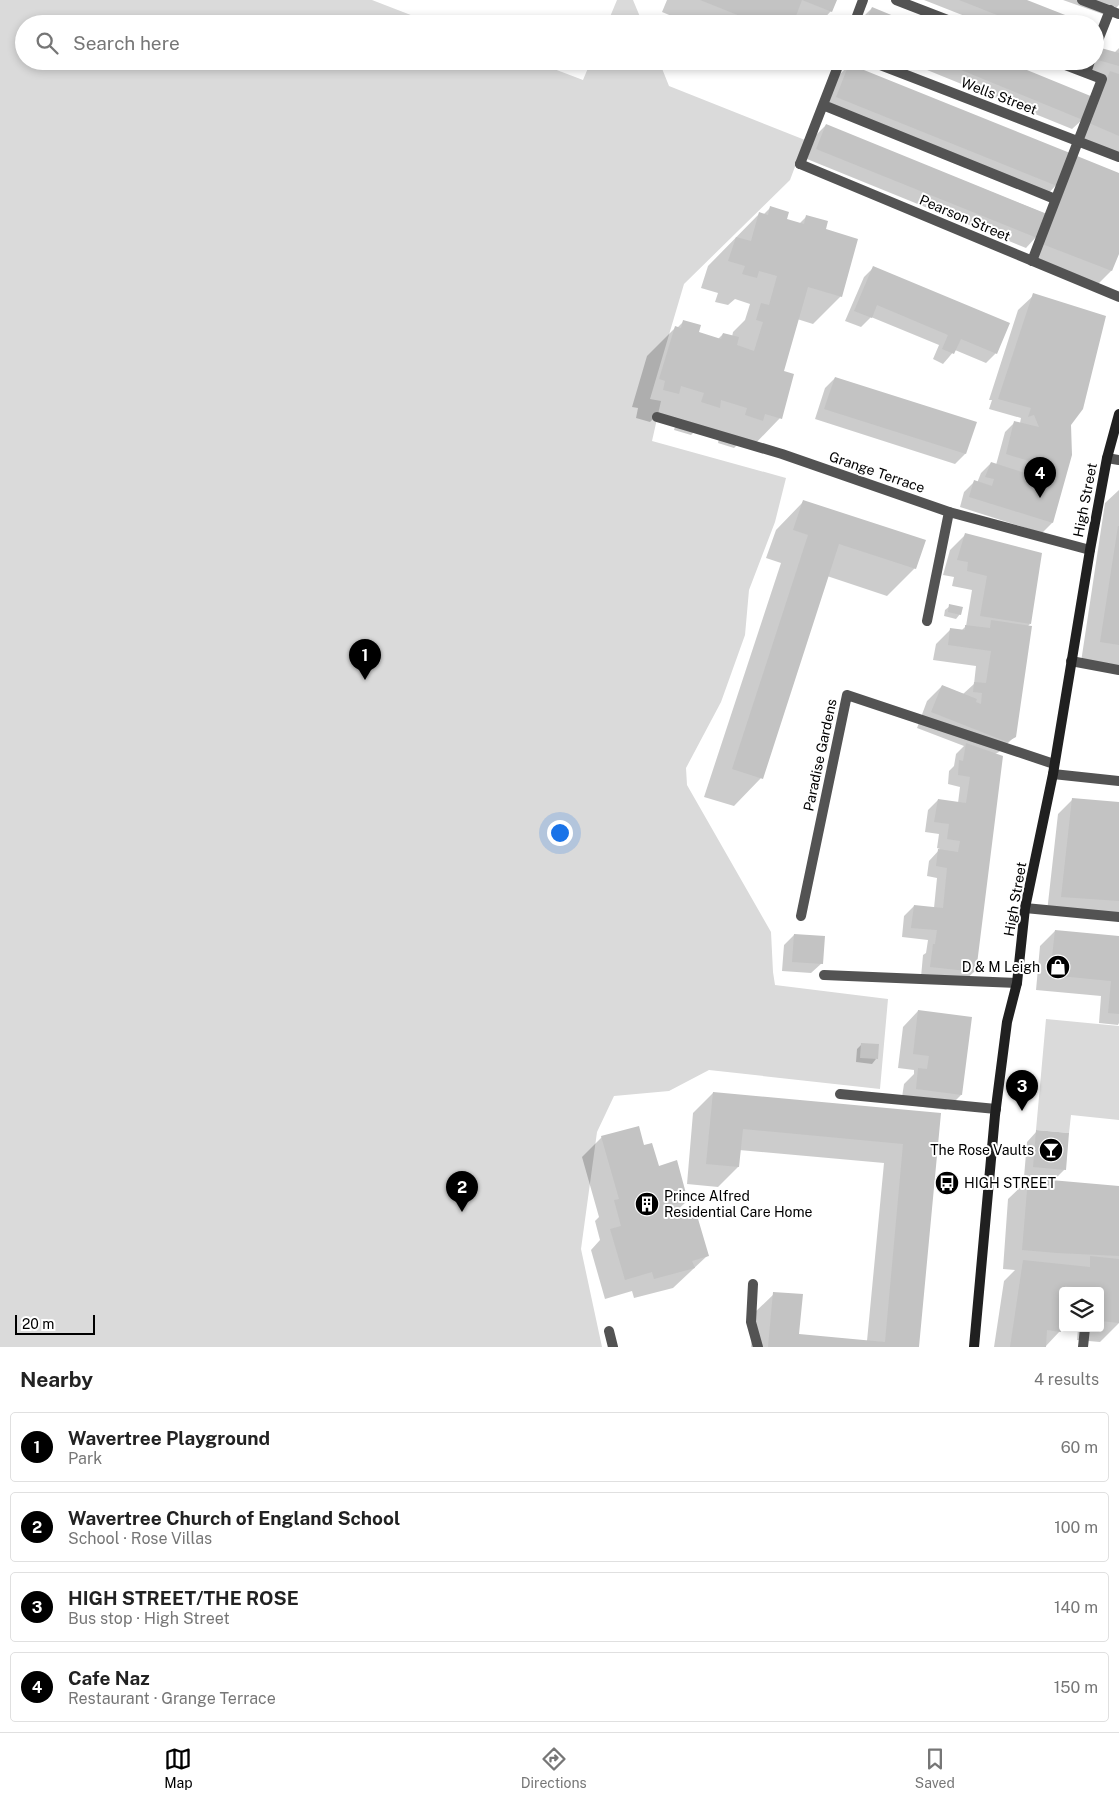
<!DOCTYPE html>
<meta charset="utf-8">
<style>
body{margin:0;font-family:"Public Sans",sans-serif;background:#f2f2f2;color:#222}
.controls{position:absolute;right:15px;bottom:15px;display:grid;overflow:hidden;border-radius:5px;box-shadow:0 2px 8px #0003}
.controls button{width:45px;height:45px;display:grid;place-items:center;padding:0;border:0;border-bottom:1px solid #e0e0e0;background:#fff;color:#222;font:25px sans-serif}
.scale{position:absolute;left:15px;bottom:12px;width:80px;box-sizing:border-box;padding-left:5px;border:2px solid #000;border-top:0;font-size:14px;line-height:18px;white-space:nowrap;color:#000;-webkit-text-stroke:4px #fff;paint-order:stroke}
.you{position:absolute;left:559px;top:832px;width:18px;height:18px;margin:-12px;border:4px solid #fff;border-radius:50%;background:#1a73e8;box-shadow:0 0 0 8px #1a73e833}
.badge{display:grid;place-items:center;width:32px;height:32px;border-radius:50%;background:#000;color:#fff;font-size:16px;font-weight:700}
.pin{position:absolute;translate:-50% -41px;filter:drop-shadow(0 1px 2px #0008)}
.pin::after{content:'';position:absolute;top:26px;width:18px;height:15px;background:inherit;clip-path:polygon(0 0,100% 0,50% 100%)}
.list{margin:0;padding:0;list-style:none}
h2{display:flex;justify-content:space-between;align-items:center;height:65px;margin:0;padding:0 20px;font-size:21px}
h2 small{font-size:16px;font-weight:400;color:#767676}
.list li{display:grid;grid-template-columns:32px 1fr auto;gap:15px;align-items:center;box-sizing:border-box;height:70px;margin:0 10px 10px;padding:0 10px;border:1px solid #e0e0e0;border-radius:5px}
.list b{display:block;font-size:19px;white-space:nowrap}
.list p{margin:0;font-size:16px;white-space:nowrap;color:#767676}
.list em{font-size:16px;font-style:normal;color:#767676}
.icon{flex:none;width:28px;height:28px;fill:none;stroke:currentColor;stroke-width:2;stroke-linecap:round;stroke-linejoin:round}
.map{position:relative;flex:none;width:1119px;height:1347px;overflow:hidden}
.search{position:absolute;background:#fff;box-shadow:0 2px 8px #0003;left:15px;right:15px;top:15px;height:55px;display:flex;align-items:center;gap:12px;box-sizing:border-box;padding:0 18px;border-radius:28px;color:#767676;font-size:19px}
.sheet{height:385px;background:#fff}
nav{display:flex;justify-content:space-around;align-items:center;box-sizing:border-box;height:70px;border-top:1px solid #e0e0e0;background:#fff;font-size:14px;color:#767676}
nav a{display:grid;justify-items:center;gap:2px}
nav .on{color:#000}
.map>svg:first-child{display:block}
.green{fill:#dadada}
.shadow{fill:#0003}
.building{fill:#c3c3c3}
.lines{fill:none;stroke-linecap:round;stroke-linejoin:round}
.service{stroke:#535353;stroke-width:10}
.minor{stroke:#535353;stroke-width:10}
.secondary{stroke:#202020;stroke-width:10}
.labels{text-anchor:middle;stroke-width:4;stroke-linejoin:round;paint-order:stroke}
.street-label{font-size:14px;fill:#000;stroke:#fff}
.poi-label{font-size:14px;fill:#000;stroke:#fff;text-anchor:end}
</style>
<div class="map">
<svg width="1119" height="1347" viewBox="0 0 1119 1347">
<rect width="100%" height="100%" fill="#fff"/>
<path class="green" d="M0,0H372L434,24H24V61H533L583,80L591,61H659L669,86L805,140L790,180L684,284L650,399L661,401L652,441L786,478L775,522L749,590L745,635L721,702L686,768L687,785L771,932L773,972L775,985L888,999L880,1089L709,1070L669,1091L614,1096L597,1132L581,1249L602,1347H0Z
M617,0H633L643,24H607Z
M1046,1019L1119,1026V1120L1071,1115L1069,1133L1036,1130Z"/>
<path class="shadow" d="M667,0H836L831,11L819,24H691L662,12Z
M924,0H1024L1085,24H985Z
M1063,0H1119V5L1108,16Z
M872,8L910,24H860L862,18Z
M1119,48V157L1074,138L1082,120L1072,129L905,61H1002L1091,97L1102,81L1083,75L1090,61H1095V56L1102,49L1114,53Z
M849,65L1119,174V250L1111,271L1096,286L1028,259L1037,236L1026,248L807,159L816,135L826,125L1046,214L1057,184L1046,196L827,107L839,75Z
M771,207L785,220L799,224L807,216L824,230L841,296L813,324L797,319L782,372L780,418L753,446L740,442L734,448L718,443L720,435L697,429L691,435L674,430L677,420L657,415L650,422L636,418L638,408L632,407L647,356L675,328H677L684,321L697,333L718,339L723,334L732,337L733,332L745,320L750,304L735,299L728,305L715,302L718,293L701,288L708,266L759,214L763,215Z
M874,267L996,353L986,363L955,350L943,364L933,359L939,345L871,317L861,327L845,321L864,277Z
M1034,295L1070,425L1052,523L1042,533L960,507L964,492L974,482L977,483L981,473L991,463L996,465L1005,432L1015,422L1020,423L1021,418L989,409L992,400H989L1018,310Z
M835,378L975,423L965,454L955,464L815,419L825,388Z
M1119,490V667L1081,662L1105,503Z
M803,502L915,568L887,596L827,576L761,778L734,806L704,797L781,563L766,558L776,530Z
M965,535L1030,624L1027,627L1015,736L999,752L995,754L975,971L964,981L921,977L923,955L926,953L928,940L902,937L904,916L914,906L934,908L937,878L927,876L929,861L940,849L937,848L939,834L925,832L928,810L938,800L958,803L960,787L948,784L949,771L954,766L956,754L964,746L917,728L927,701L942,686L963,694L974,684L976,666L933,660L936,644L951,629L962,630L966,626L972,590L952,586L954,577L943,575L950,550Z
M950,606L960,614L956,619L944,616L945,610Z
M1073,799L1119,804V917L1047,912L1058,814Z
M1055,931L1119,938V1023L1118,1025L1099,1023L1101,996L1036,990L1040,946Z
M794,935L822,963L811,973L782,971L784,945Z
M918,1011L961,1095L946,1110L901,1104L904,1084L914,1074V1070L898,1068L903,1027Z
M862,1044L876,1059L872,1064L856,1062L857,1049Z
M713,1093L940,1114L918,1347H751L754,1313L774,1294L798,1335L867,1341L884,1163L739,1150L738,1167L718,1187L687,1184L693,1113Z
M1037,1131L1065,1169L1053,1181L1119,1187V1323L1100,1342L1077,1340L1078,1328H1100V1291H1063L1060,1331L1045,1347H994L1004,1281L1015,1270L1003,1269L1008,1199L1030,1178L1024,1177L1027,1142Z
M602,1137L643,1147L687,1201L670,1217L671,1220L707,1256L673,1288L634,1298L632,1291L605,1299L591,1250L600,1240L595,1221L599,1217L582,1157Z"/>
<path class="building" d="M700,0H837L832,12L802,0L793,24H760Z
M959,0H1027L1088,24H1020Z
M872,7L913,24H865Z
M1101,48L1119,53V66L1098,60Z
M939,61H1005L1093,97L1083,120Z
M849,64L1070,153L1057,186L836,97Z
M1110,71L1119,74V136L1089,123Z
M826,124L1047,214L1037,238L816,149Z
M1077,156L1119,173V254L1112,271L1042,244Z
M770,206L789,212L787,219L804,224L806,215L828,221L826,229L858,239L842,297L808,287L784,371L794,374L782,419L765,414L763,421L745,415L747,408L721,400L720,408L701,402L704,393L681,386L679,394L663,390L665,381L659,379L675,326L681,328L683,320L701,325L699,332L721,339L723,333L739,337L737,345L754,351L763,322L756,320L761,303L769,305L777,276L759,271L757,278L742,274L745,266L728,261L736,237L751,241L759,212L768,215Z
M873,266L1010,323L997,354L961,339L954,354L942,349L948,335L877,305L872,318L854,311Z
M1033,293L1106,316L1083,409L1071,425L1072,455L1053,523L969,497L974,480L992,486L994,479L985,477L991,462L1025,473L1028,465L1029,461L1006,454L1014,421L1039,427L1034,415L1028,417L1031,408L998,399Z
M835,377L977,422L966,454L824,409Z
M803,500L926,540L916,569L839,544L763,779L732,769L808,535L793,530Z
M1118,526H1119V645L1100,642Z
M965,533L1042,553L1031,624L980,616L987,576L967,571L968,562L957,560Z
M949,604L963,607L961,615L948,612Z
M991,620L1032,626L1016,737L1007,742L931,712L942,685L977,699L976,702L981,704L982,693L973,692L974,682L986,683L991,651L948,645L950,628L965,630V625L990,628Z
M966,743L1003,756L976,972L930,967L933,944H935L937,930L911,928L914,905L943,908L947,868L936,866L938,849L958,852L960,841L947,839L949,824L934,822L938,799L966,803L970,777L958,775L959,760L963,761Z
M1072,798L1119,802V901L1061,897Z
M1055,930L1119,936V1014L1108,1013L1111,981L1050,975Z
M794,934L825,936L823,964L792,962Z
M918,1010L972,1017L962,1095L916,1089L918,1068L927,1069L929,1056L913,1054Z
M861,1043L879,1044L878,1059L860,1058Z
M713,1092L941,1113L919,1347H768L773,1292L803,1294L799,1334L885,1342L903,1144L743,1129L739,1167L706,1164Z
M639,1126L644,1145L652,1143L659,1166L677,1160L688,1201L668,1206L671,1219L696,1212L709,1256L692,1261L695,1268L654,1279L652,1272L625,1280L610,1229L621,1226L614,1200L619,1199L601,1136Z
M1036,1130L1069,1133L1066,1170L1033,1167Z
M1028,1178L1119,1186V1256L1057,1253L1022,1250Z
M1090,1256L1119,1259V1323L1100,1321L1099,1290L1065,1286V1291H1063L1061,1332L1047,1330L1046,1347H1010L1023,1260L1090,1267Z"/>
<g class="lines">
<path class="service" d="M896,0L958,24
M854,24L863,0
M1095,48L1110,10
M1086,73L1090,61
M823,105L1055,199
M800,164L840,61
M1032,261L1102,79L1055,61
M927,621L949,512
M1071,661L1119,670
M1053,774L1119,781
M801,916L847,695L1054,764
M824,975L1017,983
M840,1094L996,1109
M753,1284L751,1322L758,1347
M1083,1347L1085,1328"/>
<path class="minor" d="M1082,0L1119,14
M870,61L1119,157
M800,164L1119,297
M657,417L782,454L949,512L1090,550
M1107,458L1119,460
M1025,908L1119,917
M609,1331L613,1347"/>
<path class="secondary" d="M974,1347L995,1115L1007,1022L1017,983L1025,908L1053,774L1090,550L1107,458L1119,414"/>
</g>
<defs>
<g id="shop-disc" transform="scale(1.25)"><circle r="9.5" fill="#000" stroke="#fff"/><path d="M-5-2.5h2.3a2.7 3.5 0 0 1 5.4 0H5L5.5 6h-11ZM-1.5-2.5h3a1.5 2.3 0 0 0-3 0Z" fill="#fff"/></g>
<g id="bar-disc" transform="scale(1.25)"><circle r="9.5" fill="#000" stroke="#fff"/><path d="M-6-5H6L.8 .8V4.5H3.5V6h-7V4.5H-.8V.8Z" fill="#fff"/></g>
<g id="bus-disc" transform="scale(1.25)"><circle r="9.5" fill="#000" stroke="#fff"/><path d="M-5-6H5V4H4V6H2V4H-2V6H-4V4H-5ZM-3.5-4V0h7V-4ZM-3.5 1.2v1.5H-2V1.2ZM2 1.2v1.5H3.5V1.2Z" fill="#fff"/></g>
<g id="building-disc" transform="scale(1.25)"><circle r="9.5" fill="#000" stroke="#fff"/><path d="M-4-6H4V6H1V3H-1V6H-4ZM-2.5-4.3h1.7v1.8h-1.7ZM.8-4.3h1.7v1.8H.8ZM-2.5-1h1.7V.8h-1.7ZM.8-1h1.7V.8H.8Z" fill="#fff"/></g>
</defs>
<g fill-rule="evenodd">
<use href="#shop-disc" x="1058" y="967"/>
<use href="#bar-disc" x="1051" y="1150"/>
<use href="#bus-disc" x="947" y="1183"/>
<use href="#building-disc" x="647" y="1204"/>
</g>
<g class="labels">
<g class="street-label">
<text transform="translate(999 96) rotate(21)" y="5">Wells Street</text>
<text transform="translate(965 218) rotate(23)" y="5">Pearson Street</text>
<text transform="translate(877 472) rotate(19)" y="5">Grange Terrace</text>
<text transform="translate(1085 500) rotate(-79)" y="5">High Street</text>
<text transform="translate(820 755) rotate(-78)" y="5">Paradise Gardens</text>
<text transform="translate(1015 899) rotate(-80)" y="5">High Street</text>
</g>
<g class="poi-label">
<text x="1040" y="972">D &amp; M Leigh</text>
<text x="1034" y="1155">The Rose Vaults</text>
<text x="964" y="1188" text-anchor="start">HIGH STREET</text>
<text x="664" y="1201" text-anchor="start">Prince Alfred<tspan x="664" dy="16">Residential Care Home</tspan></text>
</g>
</g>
</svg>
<div class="controls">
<button><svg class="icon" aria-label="layers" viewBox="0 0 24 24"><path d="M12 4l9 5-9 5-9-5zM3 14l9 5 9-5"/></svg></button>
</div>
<div class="scale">20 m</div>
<div class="you"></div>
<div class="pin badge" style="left:365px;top:680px">1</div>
<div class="pin badge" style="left:462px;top:1212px">2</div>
<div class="pin badge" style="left:1022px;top:1111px">3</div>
<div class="pin badge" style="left:1040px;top:498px">4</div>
<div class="search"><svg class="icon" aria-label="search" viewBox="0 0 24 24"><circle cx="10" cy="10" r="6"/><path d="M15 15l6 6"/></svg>Search here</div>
</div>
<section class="sheet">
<h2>Nearby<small>4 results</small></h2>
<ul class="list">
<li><span class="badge">1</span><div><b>Wavertree Playground</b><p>Park</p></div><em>60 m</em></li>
<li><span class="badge">2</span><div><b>Wavertree Church of England School</b><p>School · Rose Villas</p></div><em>100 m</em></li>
<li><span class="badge">3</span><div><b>HIGH STREET/THE ROSE</b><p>Bus stop · High Street</p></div><em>140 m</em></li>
<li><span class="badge">4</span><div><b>Cafe Naz</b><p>Restaurant · Grange Terrace</p></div><em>150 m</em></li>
</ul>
</section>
<nav>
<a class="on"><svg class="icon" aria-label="map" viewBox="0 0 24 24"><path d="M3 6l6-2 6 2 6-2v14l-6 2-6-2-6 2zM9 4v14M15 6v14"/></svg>Map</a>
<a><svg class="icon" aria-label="directions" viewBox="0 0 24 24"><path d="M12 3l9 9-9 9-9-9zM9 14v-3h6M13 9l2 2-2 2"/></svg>Directions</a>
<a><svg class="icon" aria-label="saved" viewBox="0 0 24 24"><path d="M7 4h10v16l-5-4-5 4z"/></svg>Saved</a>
</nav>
